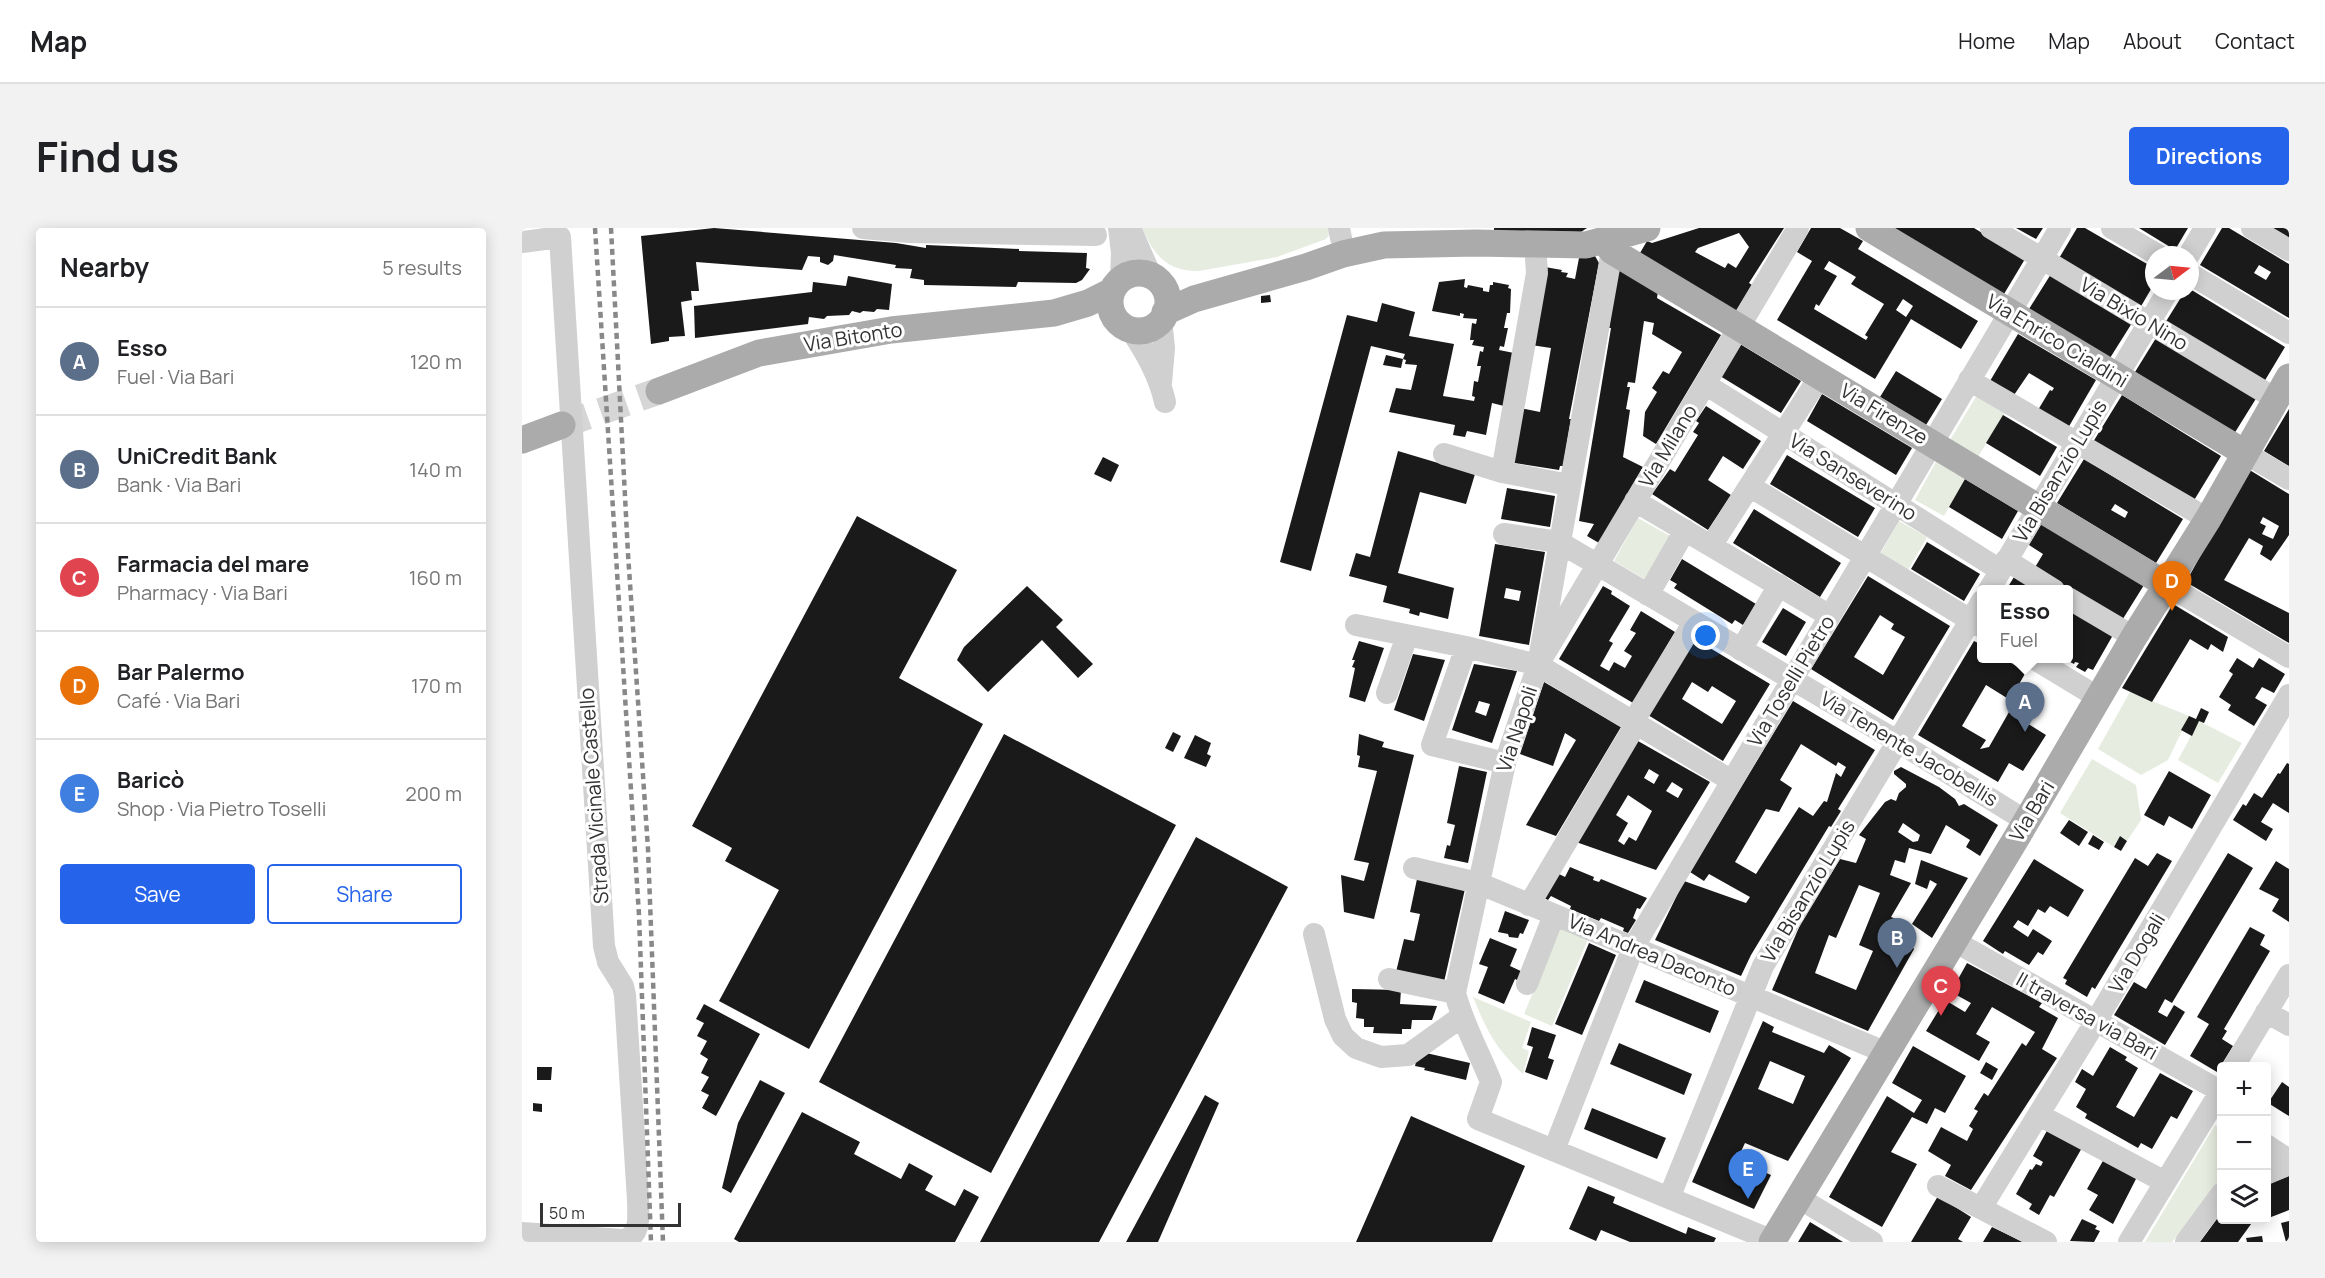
<!DOCTYPE html>
<meta charset="utf-8">
<style>
body{margin:0;font-family:Manrope,sans-serif;background:#f2f2f2;color:#202124}
.controls{position:absolute;right:18px;bottom:18px;display:grid;overflow:hidden;border-radius:6px;box-shadow:0 3px 15px #0003}
.controls button{width:54px;height:54px;display:grid;place-items:center;padding:0;border:0;border-bottom:2px solid #e0e0e0;background:#fff;color:#202124;font:30px sans-serif}
.compass{position:absolute;left:1623px;top:18px;width:54px;height:54px;border-radius:50%;background:#fff;box-shadow:0 3px 15px #0003;rotate:74deg}
.scale{position:absolute;left:18px;bottom:15px;width:141px;box-sizing:border-box;padding-left:6px;border:3px solid #333;border-top:0;font-size:16px;line-height:21px;white-space:nowrap;color:#333;-webkit-text-stroke:4px #fff;paint-order:stroke}
.you{position:absolute;left:1184px;top:408px;width:21px;height:21px;margin:-15px;border:4px solid #fff;border-radius:50%;background:#1a73e8;box-shadow:0 0 0 9px #1a73e833}
.badge{display:grid;place-items:center;width:39px;height:39px;border-radius:50%;background:#2563eb;color:#fff;font-size:20px;font-weight:700}
.pin{position:absolute;translate:-50% -50px;filter:drop-shadow(0 2px 3px #0008)}
.pin::after{content:'';position:absolute;top:32px;width:21px;height:18px;background:inherit;clip-path:polygon(0 0,100% 0,50% 100%)}
.popup{position:absolute;left:1455px;top:357px;width:96px;height:78px;box-sizing:border-box;display:grid;place-content:center;border-radius:6px;background:#fff;filter:drop-shadow(0 2px 4px #0005);font-size:20px;white-space:nowrap;color:#757577}
.popup b{font-size:22px;color:#202124}
.popup::after{content:'';position:absolute;left:50%;top:100%;margin-left:-12px;border:12px solid transparent;border-top-color:#fff}
.list{margin:0;padding:0;list-style:none}
h2{display:flex;justify-content:space-between;align-items:center;height:78px;margin:0;padding:0 24px;font-size:26px}
h2 small{font-size:20px;font-weight:400;color:#757577}
.list li{display:grid;grid-template-columns:39px 1fr auto;gap:18px;align-items:center;box-sizing:border-box;height:108px;padding:0 24px;border-top:2px solid #e0e0e0}
.list b{display:block;font-size:22px;white-space:nowrap}
.list p{margin:0;font-size:20px;white-space:nowrap;color:#757577}
.list em{font-size:20px;font-style:normal;color:#757577}
.actions{display:flex;gap:12px;padding:18px 24px}
.actions a{flex:1;padding:14px 0;border:2px solid #2563eb;border-radius:6px;text-align:center;font-size:21px;color:#2563eb}
.actions .main{background:#2563eb;color:#fff}
.icon{flex:none;width:33px;height:33px;fill:none;stroke:currentColor;stroke-width:2;stroke-linecap:round;stroke-linejoin:round}
.map{position:relative;flex:none;width:1767px;height:1014px;overflow:hidden;border-radius:6px}
header{display:flex;align-items:center;gap:36px;box-sizing:border-box;height:84px;padding:0 30px;background:#fff;border-bottom:2px solid #e0e0e0}
header strong{font-size:28px}
nav{display:flex;gap:33px;margin-inline-start:auto;font-size:21px}
.intro{display:flex;align-items:center;justify-content:space-between;box-sizing:border-box;height:144px;padding:0 36px}
h1{margin:0;font-size:42px}
.button{padding:15px 27px;border-radius:6px;background:#2563eb;color:#fff;font-size:21px;font-weight:700}
main{display:flex;gap:36px;padding:0 36px}
aside{flex:1;background:#fff;border-radius:6px;box-shadow:0 3px 15px #0003}
.map>svg:first-child{display:block}
.green{fill:#e6ecdf}
.building{fill:#1a1a1a;fill-rule:evenodd}
.lines{fill:none;stroke-linecap:round;stroke-linejoin:round}
.major-tunnel{stroke:#d6d6d6;stroke-width:27;stroke-dasharray:27 14;stroke-linecap:butt}
.minor{stroke:#d0d0d0;stroke-width:22}
.major{stroke:#ababab;stroke-width:27}
.rail{stroke:#888;stroke-width:4.5;stroke-dasharray:6 4.5;stroke-linecap:butt}
.labels{text-anchor:middle;stroke-width:6;stroke-linejoin:round;paint-order:stroke}
.street-label{font-size:20px;fill:#333;stroke:#fff}
</style>
<header>
<strong>Map</strong>
<nav><a>Home</a><a>Map</a><a>About</a><a>Contact</a></nav>
</header>
<div class="intro"><h1>Find us</h1><a class="button">Directions</a></div>
<main>
<aside>
<h2>Nearby<small>5 results</small></h2>
<ul class="list">
<li><span class="badge" style="background:#5c6f8a">A</span><div><b>Esso</b><p>Fuel · Via Bari</p></div><em>120 m</em></li>
<li><span class="badge" style="background:#5c6f8a">B</span><div><b>UniCredit Bank</b><p>Bank · Via Bari</p></div><em>140 m</em></li>
<li><span class="badge" style="background:#e0444e">C</span><div><b>Farmacia del mare</b><p>Pharmacy · Via Bari</p></div><em>160 m</em></li>
<li><span class="badge" style="background:#e8710a">D</span><div><b>Bar Palermo</b><p>Café · Via Bari</p></div><em>170 m</em></li>
<li><span class="badge" style="background:#3f7fe0">E</span><div><b>Baricò</b><p>Shop · Via Pietro Toselli</p></div><em>200 m</em></li>
</ul>
<div class="actions"><a class="main">Save</a><a>Share</a></div>
</aside>
<div class="map">
<svg width="1767" height="1014" viewBox="0 0 1767 1014">
<rect width="100%" height="100%" fill="#fff"/>
<path class="green" d="M620,0H806L807,7L804,11L755,29L677,43C644,43 633,28 620,0Z
M1455,167L1483,184L1456,229L1428,212Z
M1415,232L1444,249L1422,288L1393,272Z
M1116,290L1148,308L1124,352L1092,333Z
M1377,293L1405,309L1385,344L1357,328Z
M1608,464L1667,488L1646,532L1619,547L1576,521Z
M1677,493L1720,515L1696,555L1656,532Z
M1570,531L1614,557L1619,592L1605,613L1598,608L1592,619L1538,585Z
M1038,700L1066,711L1030,798L1002,786Z
M951,769L1009,794L1000,820L1007,823L1001,846C972,818 966,805 951,769Z
M1693,897L1699,901V957L1693,960L1650,1014H1623Z"/>
<path class="building" d="M192,0L374,15L404,20V17L497,21V23L565,25L564,40L568,41L560,52L554,55L496,54L494,59L402,57V52L388,50L390,41L373,40L374,37L312,27L311,33L306,37L298,34V29L286,28L280,42L174,34L177,63H169L170,72L159,74L163,108L147,109V113L129,116L119,8Z
M972,0H1065L1059,4L972,3Z
M1177,0H1262L1227,55L1230,57L1214,83L1118,25L1125,13L1130,15ZM1217,5L1227,19L1214,40L1206,35L1203,40L1173,24L1176,20Z
M1289,0H1318L1341,13L1336,21L1456,93L1439,121L1389,91L1353,151L1255,92L1290,33L1275,24ZM1307,33L1334,49L1329,56L1362,76L1343,107L1346,109L1344,112L1292,81L1294,76L1297,78L1315,48L1302,41ZM1381,71L1391,78L1384,89L1374,82Z
M1372,0H1452L1503,31L1482,66Z
M1494,0H1521L1514,11Z
M1555,0H1563L1632,40V56L1618,80L1536,32Z
M1617,0H1666L1653,22Z
M1700,0H1707L1767,36V90L1678,37ZM1737,37L1749,44L1744,52L1732,45Z
M1745,0H1767V13Z
M1073,28L1077,35L1047,191H1049L1041,238H1038L1037,242L986,234L998,180L1018,184L1029,120L1009,117L1023,39L1040,42L1039,44L1046,45L1044,49L1053,51L1057,30Z
M1101,41L1136,63L1135,70L1199,107L1134,216L1121,208L1123,184L1135,164L1130,160L1141,143L1147,146L1160,124L1130,106L1132,95L1122,93L1113,155L1106,154L1105,159H1108L1104,181L1108,182L1101,229L1121,239L1077,315L1065,308L1072,296L1057,293L1089,100H1087L1096,44Z
M1529,46L1610,95L1588,130L1507,81Z
M326,48L370,56L367,82L355,81L352,84L341,83L338,85L330,83L327,87L305,88L302,91L287,89L286,96L173,110L172,78L290,64L291,54L324,58Z
M943,51L942,59L945,60L946,57L961,60V63L967,64L968,57H971V54L987,57L986,60L989,61L988,85H985L982,100H986L982,119L978,118L977,122L992,125L982,178L970,175L964,207L945,203L943,209L931,207L933,197L867,184L874,160L889,162L895,137L883,136L884,132L881,131L883,126L849,118L789,343L758,334L825,87L855,94L860,75L893,84L887,108L932,116L921,168L952,173L953,169L950,168L952,153L956,154L959,138H955L958,123L961,124L962,119L950,117L952,112H948L950,95L954,96L955,91L941,90L942,86L938,85V88L910,83L917,54Z
M1668,61L1763,119L1742,154L1643,95L1663,63Z
M748,67L749,74L739,75V68Z
M1496,106L1574,152L1546,200L1516,182L1528,162L1530,163L1532,160L1507,145L1492,167L1468,153Z
M1634,110L1735,169L1712,206L1613,144Z
M1218,116L1279,153L1259,185L1198,148Z
M864,127L881,131L879,140L861,137Z
M1374,143L1420,171L1404,197L1358,169Z
M1300,166L1390,220L1374,247L1285,193Z
M1600,167L1699,228L1671,274L1571,214Z
M1184,178L1239,213L1221,241L1201,228L1186,252L1209,267L1186,302L1130,266L1148,241L1153,244L1176,207L1171,204L1177,195L1174,193Z
M1767,181V238L1742,223Z
M1481,187L1535,219L1518,248L1464,215Z
M876,223L953,246L944,276L898,264L876,345L932,360L926,391L898,384L897,388L887,385L888,381L861,374L865,358L827,348L834,325L848,329Z
M1265,227L1353,280L1336,309L1248,256Z
M581,229L597,237L589,254L572,246Z
M1562,231L1661,291L1634,335L1535,275ZM1593,276L1606,284L1603,290L1589,282Z
M1726,241L1767,266V307L1749,333L1738,326L1741,318L1727,310L1702,352L1767,385V415L1664,354ZM1741,289L1757,298L1751,311L1740,306L1744,298L1738,295Z
M1443,251L1496,283L1480,311L1427,279Z
M985,260L1033,268L1028,299L979,291Z
M1232,281L1319,335L1298,369L1211,315Z
M335,288L435,342L377,450L461,496L287,821L197,773L257,662L203,633L210,620L170,598Z
M1520,295L1622,357L1599,394L1512,341L1521,326L1507,317Z
M1405,314L1458,346L1442,373L1389,341Z
M973,316L1023,324L1007,417L957,408ZM984,360L999,363L997,373L982,370Z
M1160,331L1234,376L1221,397L1213,392L1210,396L1152,360L1155,356L1148,352Z
M1346,348L1428,398L1371,492L1289,441ZM1358,387L1372,396L1369,401L1383,409L1361,447L1332,429Z
M1492,349L1514,362H1484Z
M505,358L541,392L534,399L571,436L556,450L520,412L466,464L435,432L442,419Z
M1081,358L1090,363L1089,366L1108,378L1087,413L1091,415L1078,438L1087,443L1092,434L1103,440L1110,428L1102,423L1114,405L1108,402L1119,383L1153,404L1111,475L1037,431Z
M1651,376L1706,409L1701,424L1689,416L1686,422L1668,411L1630,474L1600,460Z
M1261,380L1284,394L1264,428L1240,414Z
M1546,381L1591,407L1571,442L1566,440L1563,444L1554,439L1557,435L1553,434L1552,436L1541,430H1546Z
M1173,411L1248,456L1201,533L1126,487ZM1170,454L1186,464L1190,458L1214,473L1200,496L1160,471Z
M837,413L862,420L843,474L827,469L833,440L830,439L833,432H830Z
M1452,413L1460,417V430H1481L1504,444L1496,458L1509,466L1501,480L1464,457L1440,498L1464,512L1458,521L1467,519L1487,484L1524,507L1501,543L1487,535L1476,554L1396,507Z
M891,426L923,432L902,493L872,482Z
M1715,430L1731,440L1737,430L1763,446L1752,465L1740,459L1733,470L1745,477L1732,498L1706,482L1709,477L1697,469L1711,446L1707,443Z
M952,436L995,443L970,515L930,502ZM957,473L968,476L964,488L953,484Z
M1022,454L1099,499L1034,608L1004,597L1054,512L1043,505L1031,538L998,526Z
M1271,473L1353,522L1316,581L1319,583L1309,599L1307,598L1229,727L1219,748L1133,712L1162,653L1224,675L1228,669L1187,646L1182,653L1168,644ZM1279,516L1314,538L1316,534L1324,539L1319,549L1314,545L1305,574L1302,573L1291,588L1277,579L1234,646L1213,634L1244,581L1257,584L1270,560L1258,552Z
M1679,480L1687,484L1682,495L1677,493L1670,508L1659,502L1667,488L1674,491Z
M651,504L659,508L651,524L643,520Z
M482,506L654,597L469,945L297,854Z
M837,506L862,514L860,519L892,527L852,691L822,684L819,647L842,653L847,635L832,632L855,543L836,539L838,528L835,527Z
M673,507L689,515L685,526L689,528L684,539L662,530Z
M1116,513L1188,554L1134,642L1054,614ZM1127,541L1137,547L1132,556L1122,550ZM1150,554L1161,561L1156,570L1144,563ZM1106,567L1130,583L1114,613L1107,609L1102,617L1096,613L1106,595L1094,587Z
M1765,535L1767,536V585L1751,575L1739,594L1751,601L1744,613L1711,592L1721,576L1724,578L1732,565L1740,570L1756,545L1758,546Z
M937,538L965,544L946,635L922,630L925,617L928,618L933,597L925,595Z
M1379,539L1417,559L1433,571L1437,578L1442,576L1476,597L1458,628L1444,619L1448,612L1424,597L1409,626L1387,620L1383,635L1373,632L1368,647L1389,655L1369,689L1374,691L1370,703L1382,706L1392,721L1346,803L1250,762L1278,697L1318,631L1334,635L1344,611L1337,607L1363,574L1369,571L1374,573L1377,565L1384,559V556L1372,546V543ZM1381,595L1398,607L1396,613L1391,614L1376,604ZM1337,657L1358,665L1337,717L1351,723L1334,762L1293,745L1307,707L1314,710Z
M1647,543L1689,567L1670,601L1647,588L1642,598L1622,587Z
M1547,592L1566,604L1557,618L1538,605Z
M1571,607L1582,614L1577,622L1566,616Z
M1598,608L1605,613L1599,623L1592,619Z
M674,609L766,659L577,1014H458Z
M1635,625L1650,633L1573,761L1570,759L1565,769L1543,756L1545,752L1541,750L1613,630L1626,638Z
M1706,625L1731,640L1650,775L1643,771L1636,784L1645,789L1652,777L1663,784L1643,817L1592,787L1612,754L1624,761Z
M1512,631L1562,662L1546,689L1528,678L1523,685L1516,681L1506,698L1496,692L1491,699L1506,709L1511,701L1530,713L1521,727L1516,724L1507,737L1483,723L1481,726L1461,713Z
M1399,632L1446,650L1410,710L1390,696L1415,656L1408,652L1405,661L1393,656Z
M1754,633L1767,641V694L1750,683L1757,671L1737,661Z
M1048,639L1072,649L1071,652L1077,654L1079,651L1125,670L1118,681L1115,680L1111,690L1114,692L1106,705L1101,703L1102,700L1079,690L1077,693L1048,681L1049,678L1029,668L1026,672L1022,670L1035,645L1043,649Z
M895,651L943,661L922,754L874,744L882,711L892,713L898,686L888,684Z
M983,683L1007,692L1001,706L998,705L996,710L987,709L986,706L976,704Z
M1728,699L1743,707L1738,717L1748,723L1702,801L1705,803L1700,811L1711,818L1695,844L1668,828L1687,796L1675,789Z
M968,710L995,721L988,738L1003,745L999,754L993,751L982,776L956,765L966,739L957,736Z
M1067,715L1094,727L1060,807L1033,796Z
M1445,735L1520,775L1517,779L1536,790L1520,821L1535,830L1449,962L1423,948L1429,937L1406,923L1419,899L1445,913L1451,901L1447,898L1456,883L1452,881L1462,865L1466,868L1500,815L1504,818L1513,804L1470,779L1454,806L1468,814L1457,833L1404,803L1423,772L1443,784L1449,775L1429,764Z
M1122,752L1197,783L1188,805L1113,774Z
M830,761L879,762L878,776L915,778L910,792H890L889,801H880V806L851,805L852,799H842V791L834,790L835,775L830,774Z
M182,776L238,806L194,888L180,880L187,867L179,863L187,849L179,845L186,831L178,826L185,813L175,808L182,795L174,791Z
M1241,793L1252,799L1250,804L1302,825L1307,817L1329,830L1266,933L1223,915L1215,932L1249,947L1232,981L1170,954ZM1248,833L1283,848L1271,876L1236,861Z
M1010,799L1034,807L1026,830L1032,832L1025,852L1003,844L1011,819L1005,817Z
M1097,815L1170,846L1162,867L1088,836Z
M1391,818L1444,848L1423,885L1413,880L1405,896L1390,889L1369,924L1395,936L1360,999L1307,969L1365,868L1392,885L1400,872L1370,855Z
M1588,819L1605,829L1603,832L1616,840L1594,879L1612,889L1638,845L1671,863L1655,891L1649,888L1630,921L1619,915L1616,920L1563,890L1565,886L1554,879L1564,861L1553,854L1560,841L1571,848Z
M904,825L948,835L944,852L902,842L903,840L893,838L895,829Z
M1464,834L1476,841L1470,852L1458,845Z
M15,839H30L29,852H15Z
M238,852L263,865L209,965L200,960L216,895Z
M1760,854L1767,859V888L1746,875Z
M683,867L697,875L636,1014H604Z
M11,875L20,876V884L11,883Z
M1070,880L1144,910L1135,931L1062,901Z
M280,884L338,914L332,926L379,951L387,935L411,948L403,962L433,978L442,961L457,969L433,1014H217L212,1011Z
M889,888L1003,938L970,1014H834Z
M1527,899L1561,918L1532,969L1528,967L1517,987L1507,981L1510,976L1494,966L1508,941L1510,942L1514,936L1519,938L1521,934L1511,928Z
M1582,931L1615,949L1591,996L1567,982L1576,967L1565,961Z
M1767,948V982L1744,991V957Z
M1066,958L1093,969L1091,975L1164,1006L1166,999L1194,1010L1192,1014H1108L1079,1002L1074,1013L1047,1001Z
M1416,968L1449,989L1436,1011L1441,1014H1389Z
M1700,984V992H1732L1716,1014H1678Z
M1560,991L1575,998L1573,1001L1578,1003L1572,1014L1548,1013Z
M1767,993V1014H1764L1759,995Z
M1288,994L1321,1014H1276Z
M1470,999L1501,1014H1461Z
M1740,1008L1741,1014H1725L1724,1010Z"/>
<g class="lines">
<path class="major-tunnel" d="M40,197L137,163"/>
<path class="minor" d="M341,0L388,4L574,7
M597,0L600,25L599,51
M608,0L629,48
M817,0L819,10
M1469,0L1754,171
M1590,0L1636,27
M1730,0L1767,22
M0,14L38,9L82,718L86,734L101,758L103,767L116,972C116,987 120,1008 101,1012L0,1005
M1090,23L1016,437L983,535L933,765C941,796 957,824 969,854L956,891L1251,1013
M1667,27L1683,0
M1668,46L1767,105
M609,102C624,125 637,147 643,174
M1447,152L1686,291
M639,155L642,120L639,91
M1183,156L1478,342
M1723,225L1767,251
M922,226L980,244L1047,257
M980,244L1015,45L1013,16
M1229,259L1460,399
M1113,273L1308,388
M982,306L1037,314L1375,513L1504,593
M1189,318L1298,148
M1484,332L1532,362
M1645,357L1767,429
M1467,362L1646,63
M1126,367L1163,302
M1546,370L1612,409
M834,397L944,419L1016,437L1210,553
M944,419L910,517L983,535
M1219,422L1257,357
M1023,425L1276,0
M1511,430L1577,470
M865,465L885,408
M1111,494L1172,394
M892,640L956,655L1365,825
M1007,677L1114,496
M792,706L813,791L821,808L834,820L859,829L886,827L939,789
M1432,713L1698,863
M867,751L933,765
M1005,756L1032,687
M1744,784L1767,797
M1712,838L1767,747
M1517,887L1643,954
M1744,917L1767,932
M1032,922L1111,720L1538,0
M1744,946L1767,936
M1416,958L1524,1014
M1147,970L1241,738L1460,373
M1277,970L1350,1014
M1459,980L1574,793L1767,467
M1607,1014L1700,861
M1664,1014L1700,965"/>
<path class="major" d="M1347,0L1723,225
M1081,12L1090,23L1645,357
M588 74a29 29 0 1 1 58 0a29 29 0 1 1-58 0Z
M643,84L672,71L784,39L821,26L862,17L954,15L1064,17L1125,0
M137,163L237,125L369,102L532,85L566,75L590,63
M0,212L40,197
M1250,1014L1495,609L1612,409L1686,291L1767,149"/>
<path class="rail" d="M73,0L117,687L129,1014
M89,0L106,326L126,621L141,1014"/>
</g>
<g class="labels">
<g class="street-label">
<text transform="translate(1612 86) rotate(31)" y="7">Via Bixio Nino</text>
<text transform="translate(331 109) rotate(-9)" y="7">Via Bitonto</text>
<text transform="translate(1535 113) rotate(31)" y="7">Via Enrico Cialdini</text>
<text transform="translate(1362 186) rotate(31)" y="7">Via Firenze</text>
<text transform="translate(1146 218) rotate(-59)" y="7">Via Milano</text>
<text transform="translate(1538 243) rotate(-59)" y="7">Via Bisanzio Lupis</text>
<text transform="translate(1331 249) rotate(32)" y="7">Via Sanseverino</text>
<text transform="translate(1269 453) rotate(-59)" y="7">Via Toselli Pietro</text>
<text transform="translate(995 501) rotate(-72)" y="7">Via Napoli</text>
<text transform="translate(1387 521) rotate(31)" y="7">Via Tenente Jacobellis</text>
<text transform="translate(72 568) rotate(-94)" y="7">Strada Vicinale Castello</text>
<text transform="translate(1510 583) rotate(-59)" y="7">Via Bari</text>
<text transform="translate(1286 663) rotate(-59)" y="7">Via Bisanzio Lupis</text>
<text transform="translate(1615 725) rotate(-59)" y="7">Via Dogali</text>
<text transform="translate(1130 727) rotate(23)" y="7">Via Andrea Daconto</text>
<text transform="translate(1565 788) rotate(29)" y="7">II traversa via Bari</text>
</g>
</g>
</svg>
<div class="controls">
<button>+</button>
<button>−</button>
<button><svg class="icon" aria-label="layers" viewBox="0 0 24 24"><path d="M12 4l9 5-9 5-9-5zM3 14l9 5 9-5"/></svg></button>
</div>
<svg class="compass" viewBox="-18 -18 36 36"><path d="M0-13l5 13h-10z" fill="#e53935"/><path d="M0 13l5-13h-10z" fill="#757577"/></svg>
<div class="scale">50 m</div>
<div class="you"></div>
<div class="pin badge" style="left:1503px;top:504px;background:#5c6f8a">A</div>
<div class="popup"><b>Esso</b>Fuel</div>
<div class="pin badge" style="left:1375px;top:740px;background:#5c6f8a">B</div>
<div class="pin badge" style="left:1419px;top:788px;background:#e0444e">C</div>
<div class="pin badge" style="left:1650px;top:383px;background:#e8710a">D</div>
<div class="pin badge" style="left:1226px;top:971px;background:#3f7fe0">E</div>
</div>
</main>
